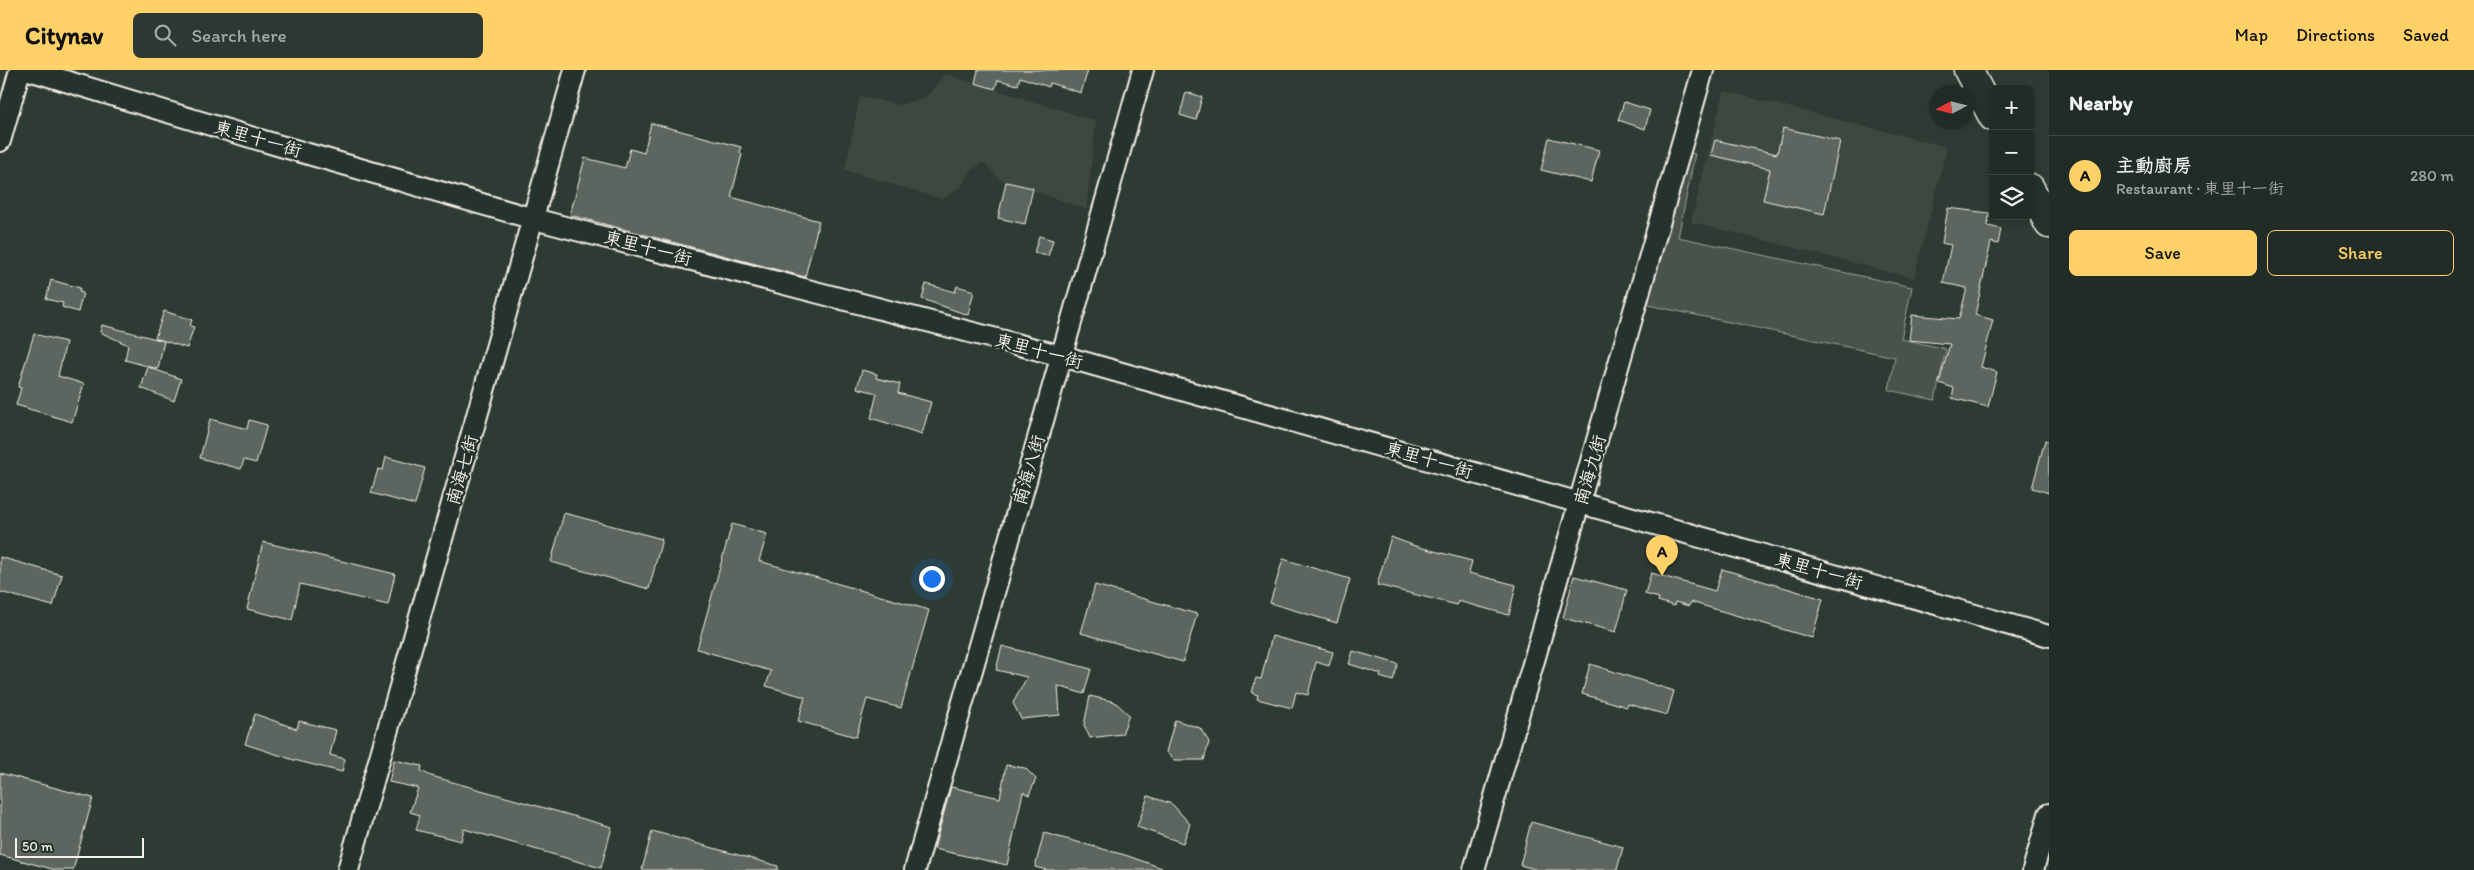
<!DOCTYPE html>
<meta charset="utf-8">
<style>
body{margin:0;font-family:Itim,"LXGW WenKai TC",sans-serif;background:#2e3833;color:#f1f3f6}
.controls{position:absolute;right:15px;top:15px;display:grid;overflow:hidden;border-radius:8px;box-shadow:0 2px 8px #0003}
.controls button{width:45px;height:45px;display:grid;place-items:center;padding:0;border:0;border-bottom:1px solid #3f4844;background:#222c27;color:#f1f3f6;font:25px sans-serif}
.compass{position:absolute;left:1929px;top:15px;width:45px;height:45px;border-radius:50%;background:#222c27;box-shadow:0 2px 8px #0003;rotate:263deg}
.scale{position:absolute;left:15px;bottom:12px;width:129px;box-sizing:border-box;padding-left:5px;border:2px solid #f4f1e8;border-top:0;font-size:14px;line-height:18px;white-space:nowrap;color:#f4f1e8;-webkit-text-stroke:4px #26332d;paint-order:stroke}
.you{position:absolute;left:931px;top:508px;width:18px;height:18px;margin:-12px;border:4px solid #fff;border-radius:50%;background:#1a73e8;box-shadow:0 0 0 8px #1a73e833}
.badge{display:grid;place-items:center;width:32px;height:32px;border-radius:50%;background:#ffd166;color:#111;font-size:16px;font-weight:700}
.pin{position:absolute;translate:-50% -41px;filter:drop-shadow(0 1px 2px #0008)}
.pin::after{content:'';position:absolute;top:26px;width:18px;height:15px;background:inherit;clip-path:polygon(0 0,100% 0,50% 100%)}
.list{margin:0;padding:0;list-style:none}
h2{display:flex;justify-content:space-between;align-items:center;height:65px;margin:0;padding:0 20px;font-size:21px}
h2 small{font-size:16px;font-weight:400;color:#a2a7a7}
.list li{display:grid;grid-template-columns:32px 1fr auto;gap:15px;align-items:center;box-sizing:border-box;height:80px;padding:0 20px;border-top:1px solid #3f4844}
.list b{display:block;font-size:19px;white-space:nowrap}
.list p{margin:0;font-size:16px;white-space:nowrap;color:#a2a7a7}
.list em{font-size:16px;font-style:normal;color:#a2a7a7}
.actions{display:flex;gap:10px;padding:15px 20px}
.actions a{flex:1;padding:11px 0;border:1px solid #ffd166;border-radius:8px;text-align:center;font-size:18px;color:#ffd166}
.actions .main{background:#ffd166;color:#111}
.icon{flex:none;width:28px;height:28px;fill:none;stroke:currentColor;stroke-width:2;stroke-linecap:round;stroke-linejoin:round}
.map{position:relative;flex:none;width:2049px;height:800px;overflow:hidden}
header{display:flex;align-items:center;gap:30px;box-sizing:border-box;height:70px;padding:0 25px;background:#ffd166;color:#111}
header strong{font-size:24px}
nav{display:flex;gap:28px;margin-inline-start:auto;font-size:18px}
.search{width:350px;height:45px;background:#2e3833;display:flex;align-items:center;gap:12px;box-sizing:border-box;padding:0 18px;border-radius:8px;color:#a2a7a7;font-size:19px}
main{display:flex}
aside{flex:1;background:#222c27}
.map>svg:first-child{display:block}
.built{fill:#3c4841}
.green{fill:#48524c;stroke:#9ea29a}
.building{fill:#5c655e;stroke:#f4f1e8}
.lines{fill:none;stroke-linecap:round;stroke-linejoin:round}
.street-casing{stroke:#f4f1e8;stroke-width:24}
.secondary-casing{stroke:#f4f1e8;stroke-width:31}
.street{stroke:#26332d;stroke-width:20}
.secondary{stroke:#26332d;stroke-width:28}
.labels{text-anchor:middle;stroke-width:4.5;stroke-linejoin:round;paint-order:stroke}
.street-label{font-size:18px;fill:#f4f1e8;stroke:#26332d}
</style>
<header>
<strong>Citynav</strong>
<div class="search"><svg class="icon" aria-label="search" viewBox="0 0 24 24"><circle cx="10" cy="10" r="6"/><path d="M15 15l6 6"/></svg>Search here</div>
<nav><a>Map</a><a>Directions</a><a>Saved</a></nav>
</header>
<main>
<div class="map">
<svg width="2049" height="800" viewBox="0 0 2049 800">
<rect width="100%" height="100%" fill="#2e3b34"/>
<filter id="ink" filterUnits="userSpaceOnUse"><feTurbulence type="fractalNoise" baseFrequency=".02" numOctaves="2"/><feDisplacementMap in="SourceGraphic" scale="10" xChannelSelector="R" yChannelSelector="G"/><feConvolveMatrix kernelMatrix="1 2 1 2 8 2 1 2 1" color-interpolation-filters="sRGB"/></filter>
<g filter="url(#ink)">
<path class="built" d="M945,4L1096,51L1086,139L1001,110L983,92L968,103L962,116L942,129L845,100L860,26L900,35L926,27Z
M1724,21L1947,77L1914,208L1691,152Z"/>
<path class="green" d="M1680,81L1695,84L1678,167L1912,217L1901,269L1946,279L1935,330L1889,320L1895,287L1648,235Z"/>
<path class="building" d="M978,0H1088L1081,23L1050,13L1049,17L1020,7L1018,15L998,10L995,19L975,13Z
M1186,22L1202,27L1196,50L1180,45Z
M1624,32L1650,40L1645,59L1618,50Z
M651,53L741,77L740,83L742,84L731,127L819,151L805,207L570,145L585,88L625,98L630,79L644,83Z
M1783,58L1840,71L1824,144L1763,130L1770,99L1711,85L1715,70L1777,84Z
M1549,68L1599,80L1591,112L1541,100Z
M1006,112L1033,118L1025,154L998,148Z
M1948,138L1989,143L1988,156L2001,159L1998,174L1991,172L1975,245L1993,250L1981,297L1997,302L1988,337L1952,328L1954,318L1939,313L1950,274L1909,270L1912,245L1959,249L1967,218L1943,213L1951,175L1942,173Z
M1039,166L1053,170L1048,186L1034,183Z
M51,210L80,218L79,222L83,223L78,242L62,237L63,233L46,229Z
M926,214L955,222L957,216L974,221L968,245L922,229Z
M164,241L192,250L190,256L194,257L187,278L155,268Z
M102,255L164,271L158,299L125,290L128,275L100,262Z
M34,264L66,272L58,306L84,314L72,352L16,335L21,318L18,317Z
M148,297L181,309L174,331L141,318Z
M862,300L877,304L876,308L900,314L898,323L931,332L922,364L871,348L877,323L857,318Z
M210,349L247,359L249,350L267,355L256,393L244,390L241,399L200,388Z
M2045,370L2049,371V423L2032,418Z
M386,387L425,398L415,435L371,423L378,399L383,400Z
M564,443L662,469L649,519L551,492Z
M732,454L767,464L759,491L929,540L901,638L867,629L856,667L798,651L805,627L766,616L771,601L697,579Z
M1391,467L1415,476L1472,491L1469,503L1516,515L1509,545L1458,531L1457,535L1377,515Z
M263,472L395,504L388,535L300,514L292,550L247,539Z
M0,487L62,505L53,536L0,522Z
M1283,489L1350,509L1337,553L1270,533Z
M1722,499L1823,529L1812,568L1691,532L1689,536L1675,532L1674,536L1658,531L1659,528L1645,524L1651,503L1715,521Z
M1574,506L1627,520L1616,562L1563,548Z
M1095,515L1197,544L1183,592L1081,563Z
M1272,566L1333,582L1329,596L1316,592L1308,625L1296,622L1292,638L1257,629L1258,625L1252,623L1256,608L1261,609Z
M1002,576L1091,599L1084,624L1058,616L1060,645L1021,649L1013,633L1027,607L996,600Z
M1353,581L1398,594L1393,611L1380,607L1381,604L1349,594Z
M1590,594L1674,621L1667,645L1628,634L1627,637L1582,624Z
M1090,626L1115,632L1129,645L1122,664L1090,668L1084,655Z
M255,644L297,659L299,651L336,660L330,685L345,689L342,702L294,690L245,674Z
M1175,650L1200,658L1209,672L1204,690H1174L1166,682Z
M394,690L422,696L421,701L431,706L612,757L601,798L464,759L461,771L416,760L420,745L410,742L418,718L389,712Z
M1006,695L1025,698L1036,709L1029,725L1023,722L1007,795L934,779L951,717L1000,728Z
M0,703L93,728L73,800H56L0,785Z
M1148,726L1172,734L1190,754L1183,773L1137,757Z
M1531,752L1623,777L1617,800H1538L1520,795Z
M652,761L778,796V800H642Z
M1044,763L1125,785L1162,798V800H1046L1035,797Z"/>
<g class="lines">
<g class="street-casing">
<path id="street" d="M29,0L277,75L534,149L1062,286L2049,566
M0,71L20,0
M348,800L575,0
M915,800L1143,0
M1474,800L1703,0
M2033,800L2049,744"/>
</g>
<g class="secondary-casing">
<path id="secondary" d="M1968,0L1993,47
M2030,118L2049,154"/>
</g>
<use href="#street" class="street"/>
<use href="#secondary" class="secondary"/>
</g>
</g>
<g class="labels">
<g class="street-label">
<text transform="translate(258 69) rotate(16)" y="6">東里十一街</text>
<text transform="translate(648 178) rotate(15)" y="6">東里十一街</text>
<text transform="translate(1039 281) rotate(15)" y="6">東里十一街</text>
<text transform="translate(1429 390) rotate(16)" y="6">東里十一街</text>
<text transform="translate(462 400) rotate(-74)" y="6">南海七街</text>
<text transform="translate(1029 400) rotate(-74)" y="6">南海八街</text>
<text transform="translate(1590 400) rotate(-74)" y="6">南海九街</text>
<text transform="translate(1819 501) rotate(16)" y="6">東里十一街</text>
</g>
</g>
</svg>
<div class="controls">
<button>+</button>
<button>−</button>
<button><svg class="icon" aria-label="layers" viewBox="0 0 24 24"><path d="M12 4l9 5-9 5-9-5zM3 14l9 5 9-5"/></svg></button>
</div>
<svg class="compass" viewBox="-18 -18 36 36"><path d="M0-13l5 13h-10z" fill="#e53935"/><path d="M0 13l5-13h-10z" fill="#a2a7a7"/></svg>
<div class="scale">50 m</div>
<div class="you"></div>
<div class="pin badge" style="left:1662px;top:506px">A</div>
</div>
<aside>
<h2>Nearby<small></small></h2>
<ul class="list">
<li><span class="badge">A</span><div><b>主動廚房</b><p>Restaurant · 東里十一街</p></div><em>280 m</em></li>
</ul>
<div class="actions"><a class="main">Save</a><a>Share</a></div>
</aside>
</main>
